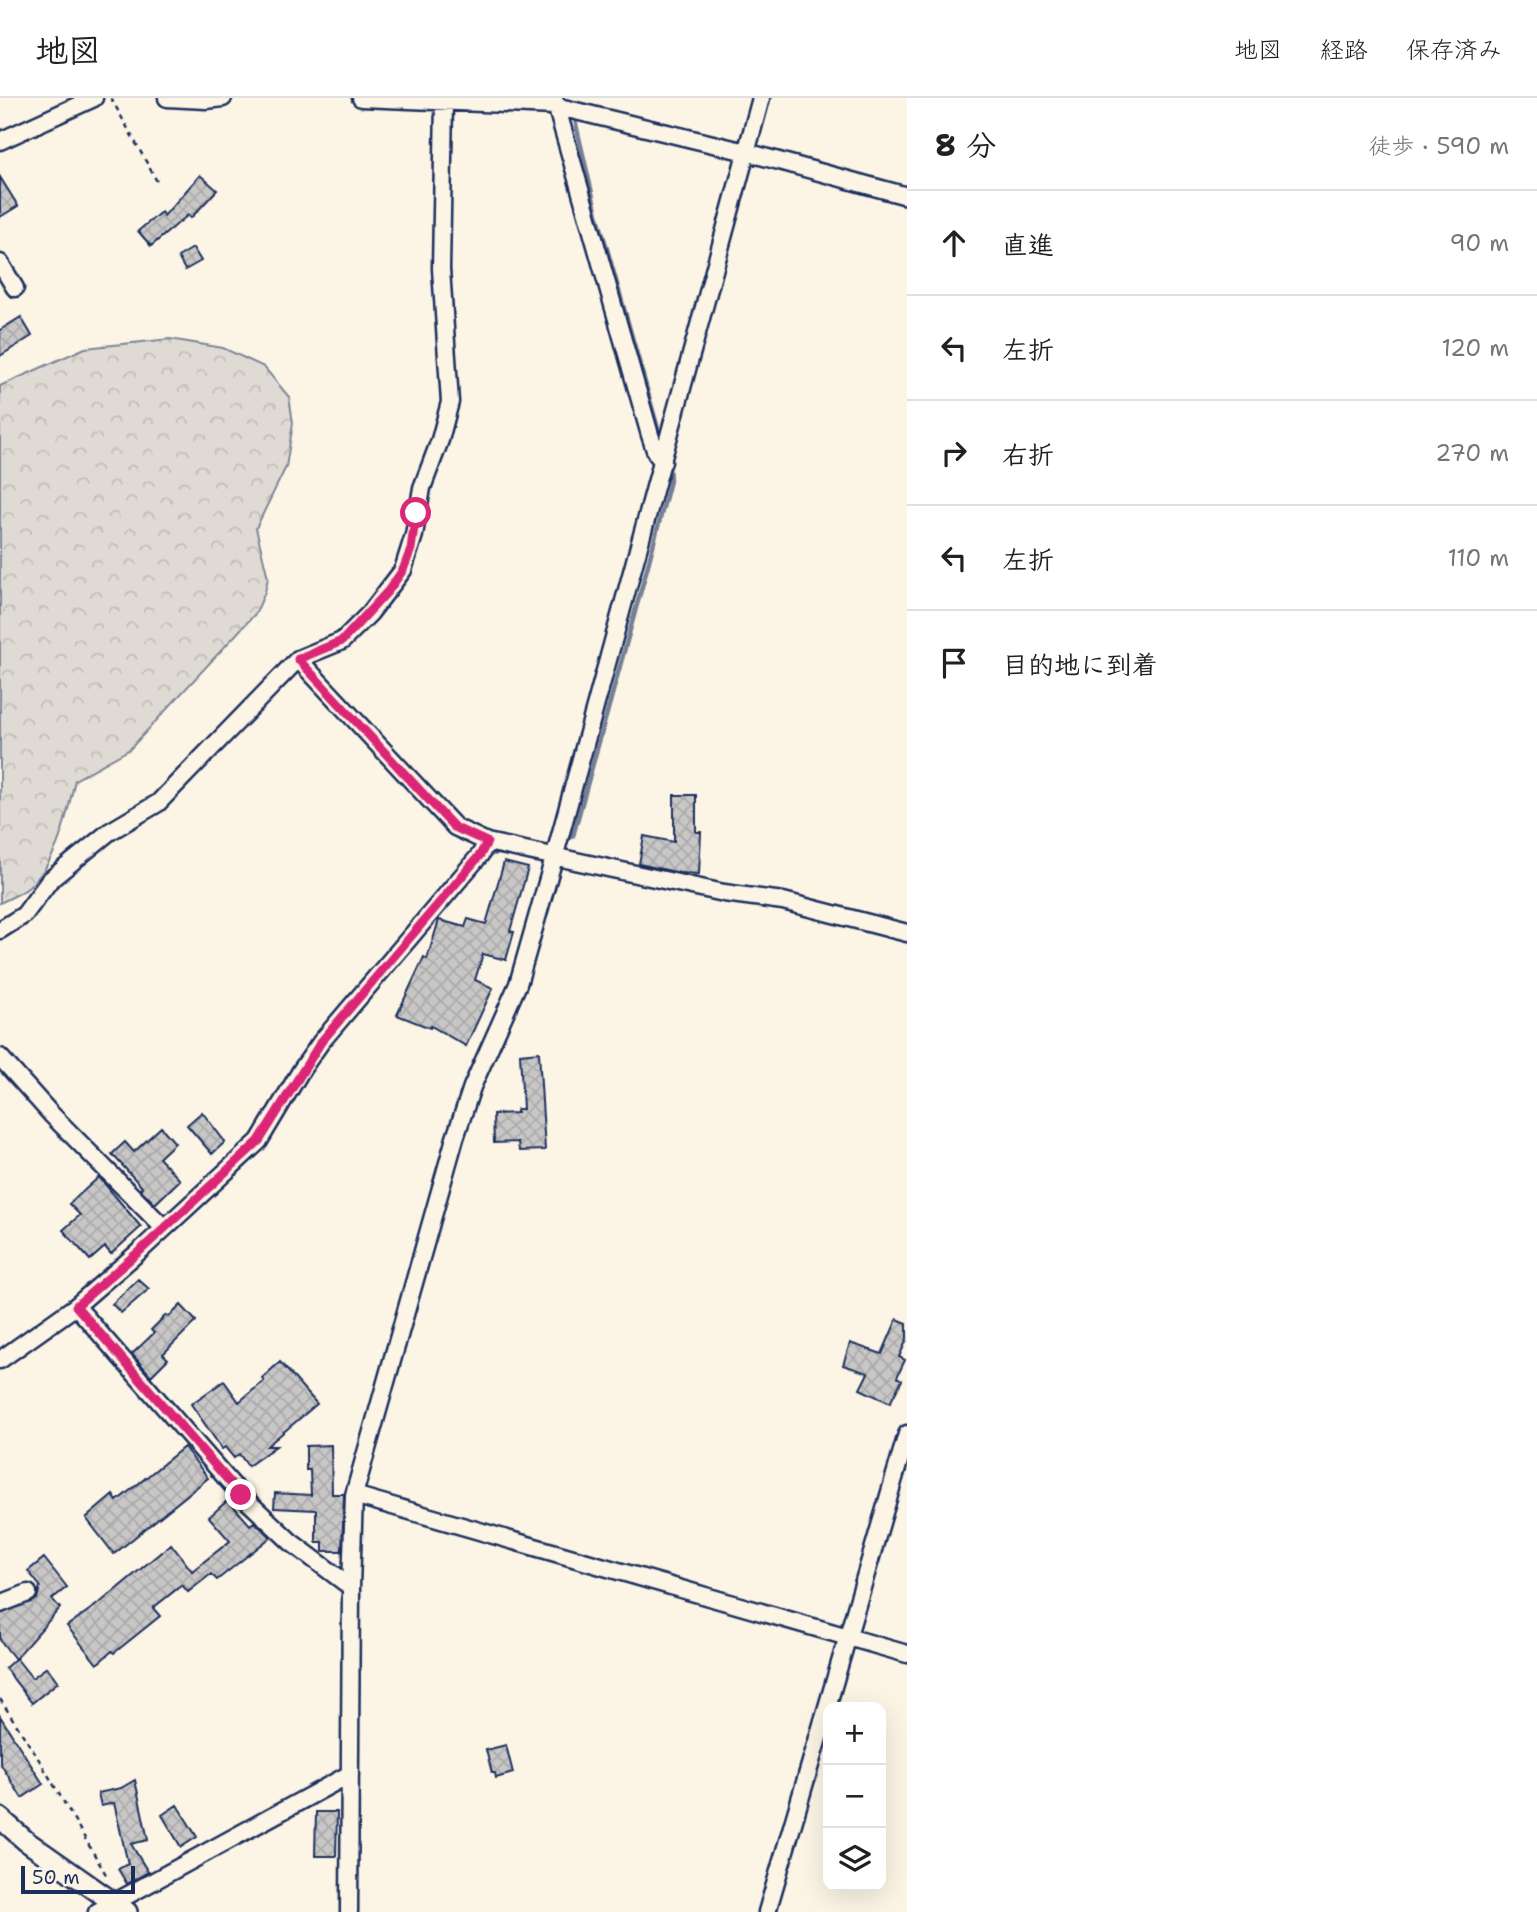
<!DOCTYPE html>
<html lang="ja">
<meta charset="utf-8">
<style>
body{margin:0;font-family:"Shantell Sans","Klee One",sans-serif;background:#f2f2f2;color:#202124}
.controls{position:absolute;right:21px;bottom:21px;display:grid;overflow:hidden;border-radius:14px;box-shadow:0 7px 28px #0002}
.controls button{width:63px;height:63px;display:grid;place-items:center;padding:0;border:0;border-bottom:2px solid #e0e0e0;background:#fff;color:#202124;font:35px sans-serif}
.scale{position:absolute;left:21px;bottom:18px;width:114px;box-sizing:border-box;padding-left:7px;border:4px solid #1b2f5e;border-top:0;font-size:19px;line-height:24px;white-space:nowrap;color:#1b2f5e;-webkit-text-stroke:5px #fcf5e5;paint-order:stroke}
.stop{position:absolute;width:21px;height:21px;margin:-16px;border:5px solid #db2777;border-radius:50%;background:#fff}
.stop.end{background:#db2777;border-color:#fff;box-shadow:0 2px 7px #0008}
.list{margin:0;padding:0;list-style:none}
h2{display:flex;justify-content:space-between;align-items:center;height:91px;margin:0;padding:0 28px;font-size:30px}
h2 small{font-size:23px;font-weight:400;color:#757577}
.list li{display:grid;grid-template-columns:46px 1fr auto;gap:21px;align-items:center;box-sizing:border-box;height:105px;padding:0 28px;border-top:2px solid #e0e0e0}
.list b{display:block;font-size:26px;white-space:nowrap}
.list em{font-size:23px;font-style:normal;color:#757577}
.icon{flex:none;width:38px;height:38px;fill:none;stroke:currentColor;stroke-width:2;stroke-linecap:round;stroke-linejoin:round}
.map{position:relative;flex:none;width:907px;height:1814px;overflow:hidden}
header{display:flex;align-items:center;gap:42px;box-sizing:border-box;height:98px;padding:0 35px;background:#fff;border-bottom:2px solid #e0e0e0}
header strong{font-size:33px}
nav{display:flex;gap:38px;margin-inline-start:auto;font-size:24px}
main{display:flex}
aside{flex:1;background:#fff}
.map>svg:first-child{display:block}
.forest{fill:url(#forest-crowns);stroke:#7d8599;stroke-width:2}
.lines{fill:none;stroke-linecap:round;stroke-linejoin:round}
.stream{stroke:#767f94;stroke-width:4.5}
.building{fill:url(#building-cross-hatch);stroke:#1b2f5e;stroke-width:2}
.minor-casing{stroke:#1b2f5e;stroke-width:21}
.tertiary-casing{stroke:#1b2f5e;stroke-width:24}
.path{stroke:#1b2f5e;stroke-width:2.5;stroke-dasharray:5 5;stroke-linecap:butt}
.minor{stroke:#fcf5e5;stroke-width:16}
.tertiary{stroke:#fcf5e5;stroke-width:19}
.route{stroke:#db2777;stroke-width:9}
</style>
<header>
<strong>地図</strong>
<nav><a>地図</a><a>経路</a><a>保存済み</a></nav>
</header>
<main>
<div class="map">
<svg width="907" height="1814" viewBox="0 0 907 1814">
<defs>
<pattern id="forest-crowns" width="20" height="18" patternUnits="userSpaceOnUse" patternTransform="scale(1.75)"><rect width="20" height="18" fill="#dfdbd4"/><path d="M2 6a3 3 0 1 1 6 0M12 15a3 3 0 1 1 6 0" fill="none" stroke="#bfbcb8"/></pattern>
<pattern id="building-cross-hatch" width="8" height="8" patternUnits="userSpaceOnUse" patternTransform="scale(1.75)"><rect width="8" height="8" fill="#c8c7c6"/><path d="M0 0l8 8M0 8l8-8" fill="none" stroke="#ababac"/></pattern>
</defs>
<rect width="100%" height="100%" fill="#fcf5e5"/>
<filter id="ink" filterUnits="userSpaceOnUse"><feTurbulence type="fractalNoise" baseFrequency=".0143" numOctaves="2"/><feDisplacementMap in="SourceGraphic" scale="14" xChannelSelector="R" yChannelSelector="G"/><feConvolveMatrix kernelMatrix="1 2 1 2 8 2 1 2 1" color-interpolation-filters="sRGB"/></filter>
<g filter="url(#ink)">
<path class="forest" d="M170,241L223,250L264,269L289,299L293,325L286,369L256,430L268,480L265,494L256,515L130,651L75,682C66,719 59,762 29,789C21,796 9,800 0,805V288L85,250Z"/>
<g class="lines">
<path class="stream" d="M574,18L596,112L662,344
M563,745L573,738L648,467L670,383L669,366
M520,759L535,763L538,761
M484,761L492,756L502,754"/>
</g>
<path class="building" d="M200,77L217,92L191,120L188,117L151,148L138,133L161,114L164,118Z
M0,79L18,108L0,119Z
M193,150L201,163L185,172L178,159Z
M21,219L32,238L0,258V232Z
M674,697H696V734H701L699,776L680,775L639,766L644,738L674,744Z
M504,764L528,770L510,833L514,834L506,862L483,856L475,882L493,890L466,948L431,928L430,930L397,917L424,859L427,861L439,822L465,829L468,821L486,826Z
M539,954L545,1052L519,1053L518,1044L494,1045L493,1016L517,1015V1011H523L520,956Z
M202,1014L225,1044L212,1056L187,1027Z
M161,1029L175,1045L159,1060L180,1082L155,1106L140,1091L142,1089L112,1056L125,1044L134,1054Z
M99,1079L141,1129L111,1156L105,1149L90,1162L63,1132L80,1117L69,1106Z
M138,1181L149,1191L121,1215L112,1206Z
M181,1207L196,1223L163,1256L168,1261L151,1278L132,1256L154,1235L151,1232L166,1217L169,1219Z
M897,1221L907,1225V1241L899,1259L905,1262L897,1279L902,1282L890,1305L860,1291L868,1275L843,1267L850,1245L882,1256Z
M280,1264L317,1306L267,1348H276L248,1368L239,1356L234,1360L225,1349L222,1351L191,1306L224,1283L239,1304L264,1283L262,1280Z
M331,1347L332,1396H344L342,1453H323V1444H316V1412L274,1410L275,1395L311,1397L310,1372H306V1348Z
M184,1349L208,1380L114,1456L86,1420L113,1397L117,1403Z
M228,1402L250,1427L254,1424L271,1439L217,1482L211,1476L188,1494L182,1487L153,1510L160,1518L114,1555L112,1553L97,1566L67,1528L102,1503L171,1446L192,1473L230,1443L209,1419Z
M44,1460L67,1489L52,1501L60,1510L15,1561L0,1542V1516L37,1501L40,1488L28,1473Z
M16,1560L32,1580L47,1569L58,1584L32,1605L5,1570Z
M0,1618L43,1686L22,1700L0,1665Z
M506,1647L513,1675L496,1680L495,1675H492L486,1652Z
M135,1682L148,1742L131,1746L148,1774L127,1786L118,1771L128,1766L114,1705L101,1708L98,1695L121,1690Z
M177,1707L197,1739L181,1749L162,1717Z
M316,1714H337L336,1758H315Z"/>
<g class="lines">
<g class="minor-casing">
<path id="minor" d="M167,0L206,2L223,0
M361,0L555,8L746,54L907,98
M554,0L650,337L656,355L663,364
M0,43L94,0
M0,165L15,190
M298,561L455,729L487,744L724,795L783,803L907,835
M0,832L24,817L50,782L109,734L158,705L298,561L342,543L370,515L403,472L414,437L422,390L440,342L450,304L441,171L444,4
M0,959L51,1016L163,1129
M76,1208L241,1397L291,1444L351,1489
M0,1262L76,1208L142,1151L259,1043L302,971L321,944L480,757L487,744
M354,1397L907,1556
M0,1506L28,1495
M97,1814L350,1676
M349,1814L351,1489L354,1397L455,1040L472,989L518,886L554,760L761,0
M767,1814L907,1336"/>
</g>
<g class="tertiary-casing">
<path id="tertiary" d="M0,1720L26,1743L127,1814"/>
</g>
<path class="path" d="M111,0L159,87
M0,1601L41,1665L108,1780"/>
<use href="#minor" class="minor"/>
<use href="#tertiary" class="tertiary"/>
</g>
</g>
<g class="lines" filter="url(#ink)">
<path class="route" d="M241,1397L76,1208L142,1151L259,1043L321,944L480,757L487,744L454,729L298,561L342,543L388,493L403,472L411,451L416,415"/>
</g>
</svg>
<div class="controls">
<button>+</button>
<button>−</button>
<button><svg class="icon" aria-label="layers" viewBox="0 0 24 24"><path d="M12 4l9 5-9 5-9-5zM3 14l9 5 9-5"/></svg></button>
</div>
<div class="scale">50 m</div>
<div class="stop" style="left:416px;top:415px"></div>
<div class="stop end" style="left:241px;top:1397px"></div>
</div>
<aside>
<h2>8 分<small>徒歩 · 590 m</small></h2>
<ul class="list">
<li><svg class="icon" aria-label="ahead" viewBox="0 0 24 24"><path d="M12 20V5M6 11l6-6 6 6"/></svg><div><b>直進</b></div><em>90 m</em></li>
<li><svg class="icon" aria-label="left" viewBox="0 0 24 24"><path d="M17 20v-9H6M10 6l-5 5 5 5"/></svg><div><b>左折</b></div><em>120 m</em></li>
<li><svg class="icon" aria-label="right" viewBox="0 0 24 24"><path d="M7 20v-9h11M14 6l5 5-5 5"/></svg><div><b>右折</b></div><em>270 m</em></li>
<li><svg class="icon" aria-label="left" viewBox="0 0 24 24"><path d="M17 20v-9H6M10 6l-5 5 5 5"/></svg><div><b>左折</b></div><em>110 m</em></li>
<li><svg class="icon" aria-label="arrive" viewBox="0 0 24 24"><path d="M6 21V4h12l-3 4 3 4H6"/></svg><div><b>目的地に到着</b></div></li>
</ul>
</aside>
</main>
